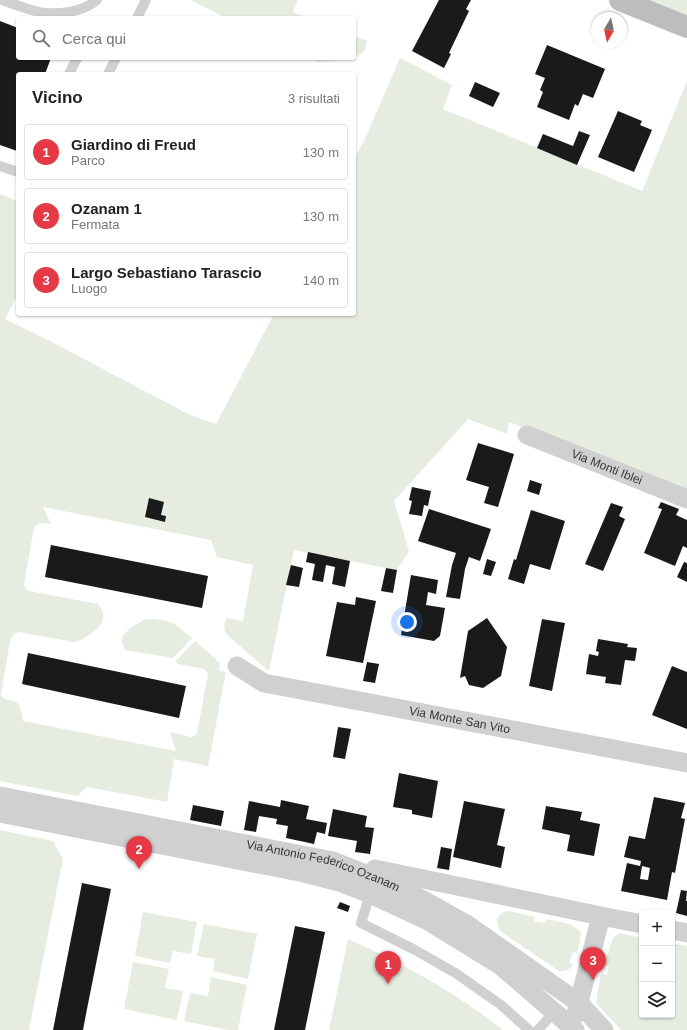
<!DOCTYPE html>
<html lang="it">
<meta charset="utf-8">
<style>
body{margin:0;font-family:Helvetica,sans-serif;background:#f2f2f2;color:#222}
.controls{position:absolute;right:12px;bottom:12px;display:grid;overflow:hidden;border-radius:4px;box-shadow:0 1px 3px #0004}
.controls button{width:36px;height:36px;display:grid;place-items:center;padding:0;border:0;border-bottom:1px solid #e0e0e0;background:#fff;color:#222;font:20px sans-serif}
.compass{position:absolute;left:591px;top:12px;width:36px;height:36px;border-radius:50%;background:#fff;box-shadow:0 1px 3px #0004;rotate:189deg}
.you{position:absolute;left:407px;top:622px;width:14px;height:14px;margin:-10px;border:3px solid #fff;border-radius:50%;background:#1a73e8;box-shadow:0 0 0 6px #1a73e833}
.badge{display:grid;place-items:center;width:26px;height:26px;border-radius:50%;background:#e63946;color:#fff;font-size:13px;font-weight:700}
.pin{position:absolute;translate:-50% -33px;filter:drop-shadow(0 1px 2px #0008)}
.pin::after{content:'';position:absolute;top:21px;width:14px;height:12px;background:inherit;clip-path:polygon(0 0,100% 0,50% 100%)}
.list{margin:0;padding:0;list-style:none}
h2{display:flex;justify-content:space-between;align-items:center;height:52px;margin:0;padding:0 16px;font-size:17px}
h2 small{font-size:13px;font-weight:400;color:#767676}
.list li{display:grid;grid-template-columns:26px 1fr auto;gap:12px;align-items:center;box-sizing:border-box;height:56px;margin:0 8px 8px;padding:0 8px;border:1px solid #e0e0e0;border-radius:4px}
.list b{display:block;font-size:15px;white-space:nowrap}
.list p{margin:0;font-size:13px;white-space:nowrap;color:#767676}
.list em{font-size:13px;font-style:normal;color:#767676}
.icon{flex:none;width:22px;height:22px;fill:none;stroke:currentColor;stroke-width:2;stroke-linecap:round;stroke-linejoin:round}
.map{position:relative;flex:none;width:687px;height:1030px;overflow:hidden}
.search{position:absolute;background:#fff;box-shadow:0 1px 3px #0004;left:16px;top:16px;width:340px;height:44px;display:flex;align-items:center;gap:10px;box-sizing:border-box;padding:0 14px;border-radius:4px;color:#767676;font-size:15px}
.panel{position:absolute;background:#fff;box-shadow:0 1px 3px #0004;left:16px;top:72px;width:340px;height:244px;border-radius:4px}
.map>svg:first-child{display:block}
.green{fill:#e6ecdf}
.building{fill:#1a1a1a;fill-rule:evenodd}
.lines{fill:none;stroke-linecap:round;stroke-linejoin:round}
.lane{stroke:#d0d0d0;stroke-width:10}
.street{stroke:#d0d0d0;stroke-width:19}
.secondary{stroke:#bdbdbd;stroke-width:22}
.labels{text-anchor:middle;stroke-width:4;stroke-linejoin:round;paint-order:stroke}
.street-label{font-size:12px;fill:#333;stroke:#fff}
</style>
<div class="map">
<svg width="687" height="1030" viewBox="0 0 687 1030">
<rect width="100%" height="100%" fill="#fff"/>
<path class="green" d="M191,0H298L293,12L309,18H226Z
M649,0H687V16Z
M354,35L367,41L364,52L354,58Z
M308,58H353L348,60L319,62Z
M400,58L452,85L443,109L642,191L687,81V491L589,452L509,422L507,434L468,419L394,501L409,551L397,570L294,550L269,671L227,635C224,629 223,624 227,618L243,621L253,565L217,557L211,540L43,507L51,524C44,523 39,521 34,528L24,584L25,588L29,591L98,604C109,618 101,627 89,635C84,638 80,641 74,642L19,632C14,633 12,636 10,641L1,695C6,702 10,699 16,702C21,706 22,716 23,721L176,751L170,732L191,737L194,736L197,733L208,674L204,669L177,664L176,661L195,641L220,663L219,671L226,672L208,766L174,759L167,802L87,787L77,796L0,781V194L18,201V294L5,319L50,341L188,414L216,424L274,314H354V159L365,139Z
M146,619C155,618 168,620 176,625C181,629 186,634 192,638L173,658L125,650C124,647 122,644 122,640C122,631 139,623 146,619Z
M0,830L53,841L63,859L29,1030H0Z
M509,911L535,917L534,921L545,923L546,919C559,922 571,922 581,932L580,940L577,953L573,952L569,963L573,964C570,970 565,972 559,971L500,931L498,926L497,918L503,912Z
M143,912L197,922L191,954L173,951L170,963L135,956Z
M204,924L257,934L248,979L213,971L215,959L197,956Z
M619,933L642,938V1015H672V943L687,946V1030H621L596,1003L601,974L607,975L609,966L604,965L613,938Z
M348,939C403,963 456,993 503,1030H329Z
M133,962L169,969L165,988L183,991L177,1020L124,1009Z
M211,977L247,985L238,1030H228L184,1021L190,993L208,996Z"/>
<path class="building" d="M439,0H471L466,9L469,11L449,53L451,54L444,68L412,51Z
M0,21L18,28V58H51L45,74H18V149L17,151L0,145Z
M547,45L605,69L593,98L583,94L578,106L575,104L569,120L537,107L543,92L540,90L545,78L535,74Z
M475,82L500,93L493,107L469,96Z
M618,111L642,121L640,125L652,130L634,172L598,157Z
M579,131L590,135L577,165L537,148L543,134L573,146Z
M478,443L514,454L498,507L484,503L489,487L466,480Z
M530,480L542,484L539,495L527,491Z
M412,487L431,491L428,506L424,505L422,516L409,514L412,501L409,500Z
M149,498L164,502L161,515L166,516L165,522L145,517Z
M661,502L679,509L676,515L687,520V548L683,546L675,566L644,553L662,509L658,508Z
M611,503L623,507L619,516L625,519L603,571L585,564Z
M429,509L491,529L480,561L469,557L465,569L460,599L446,597L452,565L456,553L418,541Z
M531,510L565,521L550,570L530,564L524,584L508,579L514,559L516,560Z
M51,545L208,576L202,608L45,577Z
M308,552L350,561L345,587L332,584L335,567L326,565L323,582L312,580L315,564L306,562Z
M487,559L496,562L491,576L483,574Z
M684,562L687,563V582L677,577Z
M291,565L303,568L299,587L286,585Z
M386,568L397,570L393,593L381,591Z
M411,575L438,580L436,594L428,592L426,605L445,608L440,636L434,641L401,635Z
M356,597L376,601L363,663L326,656L337,602L355,605Z
M487,618L507,647L501,676L483,688L469,685L465,676L460,678L468,631Z
M542,619L565,623L552,691L529,686Z
M598,639L628,644L627,647L637,648L635,661L625,660L621,685L605,683L606,677L586,674L589,654L598,656L599,652L596,651Z
M28,653L186,686L179,718L22,684Z
M367,662L379,664L375,683L363,681Z
M672,666L687,672V729L652,715Z
M338,727L351,729L345,759L333,757Z
M399,773L438,781L432,818L412,814V810L393,807Z
M654,797L685,803L681,818L685,819L675,873L672,872L667,900L621,891L627,863L640,866L641,861L624,857L629,836L645,839ZM642,866L650,868L648,880L640,879Z
M281,800L309,806L306,819L327,823L325,834L317,832L314,844L286,838L288,826L276,824L277,819L259,816L256,832L244,830L249,801L280,807Z
M464,801L505,809L497,845L505,847L501,868L453,857Z
M193,805L224,811L221,826L190,820Z
M546,806L582,812L580,820L600,824L594,856L567,851L570,835L542,829Z
M333,809L367,816L365,827L374,828L370,854L355,852L357,841L328,836Z
M441,847L452,849L449,870L437,868Z
M82,883L111,889L87,1009L83,1030H53Z
M681,890L687,891L686,901H687V916L676,913Z
M340,902L350,906L348,912L337,908Z
M295,926L325,932L305,1030H274Z"/>
<g class="lines">
<path class="lane" d="M2,0C13,4 24,8 35,11C54,16 82,13 97,0
M137,18L146,0H145
M69,74L77,58
M108,74L116,58
M0,166L18,172
M370,894L361,923L415,950L457,974L501,1005L529,1030
M538,1030L554,1012"/>
<g class="street">
<path id="s1" d="M527,435L687,499"/>
<path id="s2" d="M237,666L264,683L687,763"/>
<path id="s3" d="M0,796L333,861L384,881L427,902L468,925L579,1003L604,1030"/>
<path d="M0,813L304,873L339,882L370,894L428,921L501,966L575,1030"/>
<path d="M375,869L601,916"/>
<path d="M672,930L687,933"/>
<path d="M576,1014L601,916L642,924"/>
</g>
<path class="secondary" d="M620,0L687,27"/>
</g>
<g class="labels">
<g class="street-label">
<text dy="4" stroke="none"><textPath href="#s1" startOffset="86">Via Monti Iblei</textPath></text>
<text dy="4" stroke="none"><textPath href="#s2" startOffset="231">Via Monte San Vito</textPath></text>
<text dy="4" stroke="none"><textPath href="#s3" startOffset="331">Via Antonio Federico Ozanam</textPath></text>
</g>
</g>
</svg>
<div class="controls">
<button>+</button>
<button>−</button>
<button><svg class="icon" aria-label="layers" viewBox="0 0 24 24"><path d="M12 4l9 5-9 5-9-5zM3 14l9 5 9-5"/></svg></button>
</div>
<svg class="compass" viewBox="-18 -18 36 36"><path d="M0-13l5 13h-10z" fill="#e53935"/><path d="M0 13l5-13h-10z" fill="#767676"/></svg>
<div class="you"></div>
<div class="pin badge" style="left:388px;top:984px">1</div>
<div class="pin badge" style="left:139px;top:869px">2</div>
<div class="pin badge" style="left:593px;top:980px">3</div>
<div class="search"><svg class="icon" aria-label="search" viewBox="0 0 24 24"><circle cx="10" cy="10" r="6"/><path d="M15 15l6 6"/></svg>Cerca qui</div>
<section class="panel">
<h2>Vicino<small>3 risultati</small></h2>
<ul class="list">
<li><span class="badge">1</span><div><b>Giardino di Freud</b><p>Parco</p></div><em>130 m</em></li>
<li><span class="badge">2</span><div><b>Ozanam 1</b><p>Fermata</p></div><em>130 m</em></li>
<li><span class="badge">3</span><div><b>Largo Sebastiano Tarascio</b><p>Luogo</p></div><em>140 m</em></li>
</ul>
</section>
</div>
